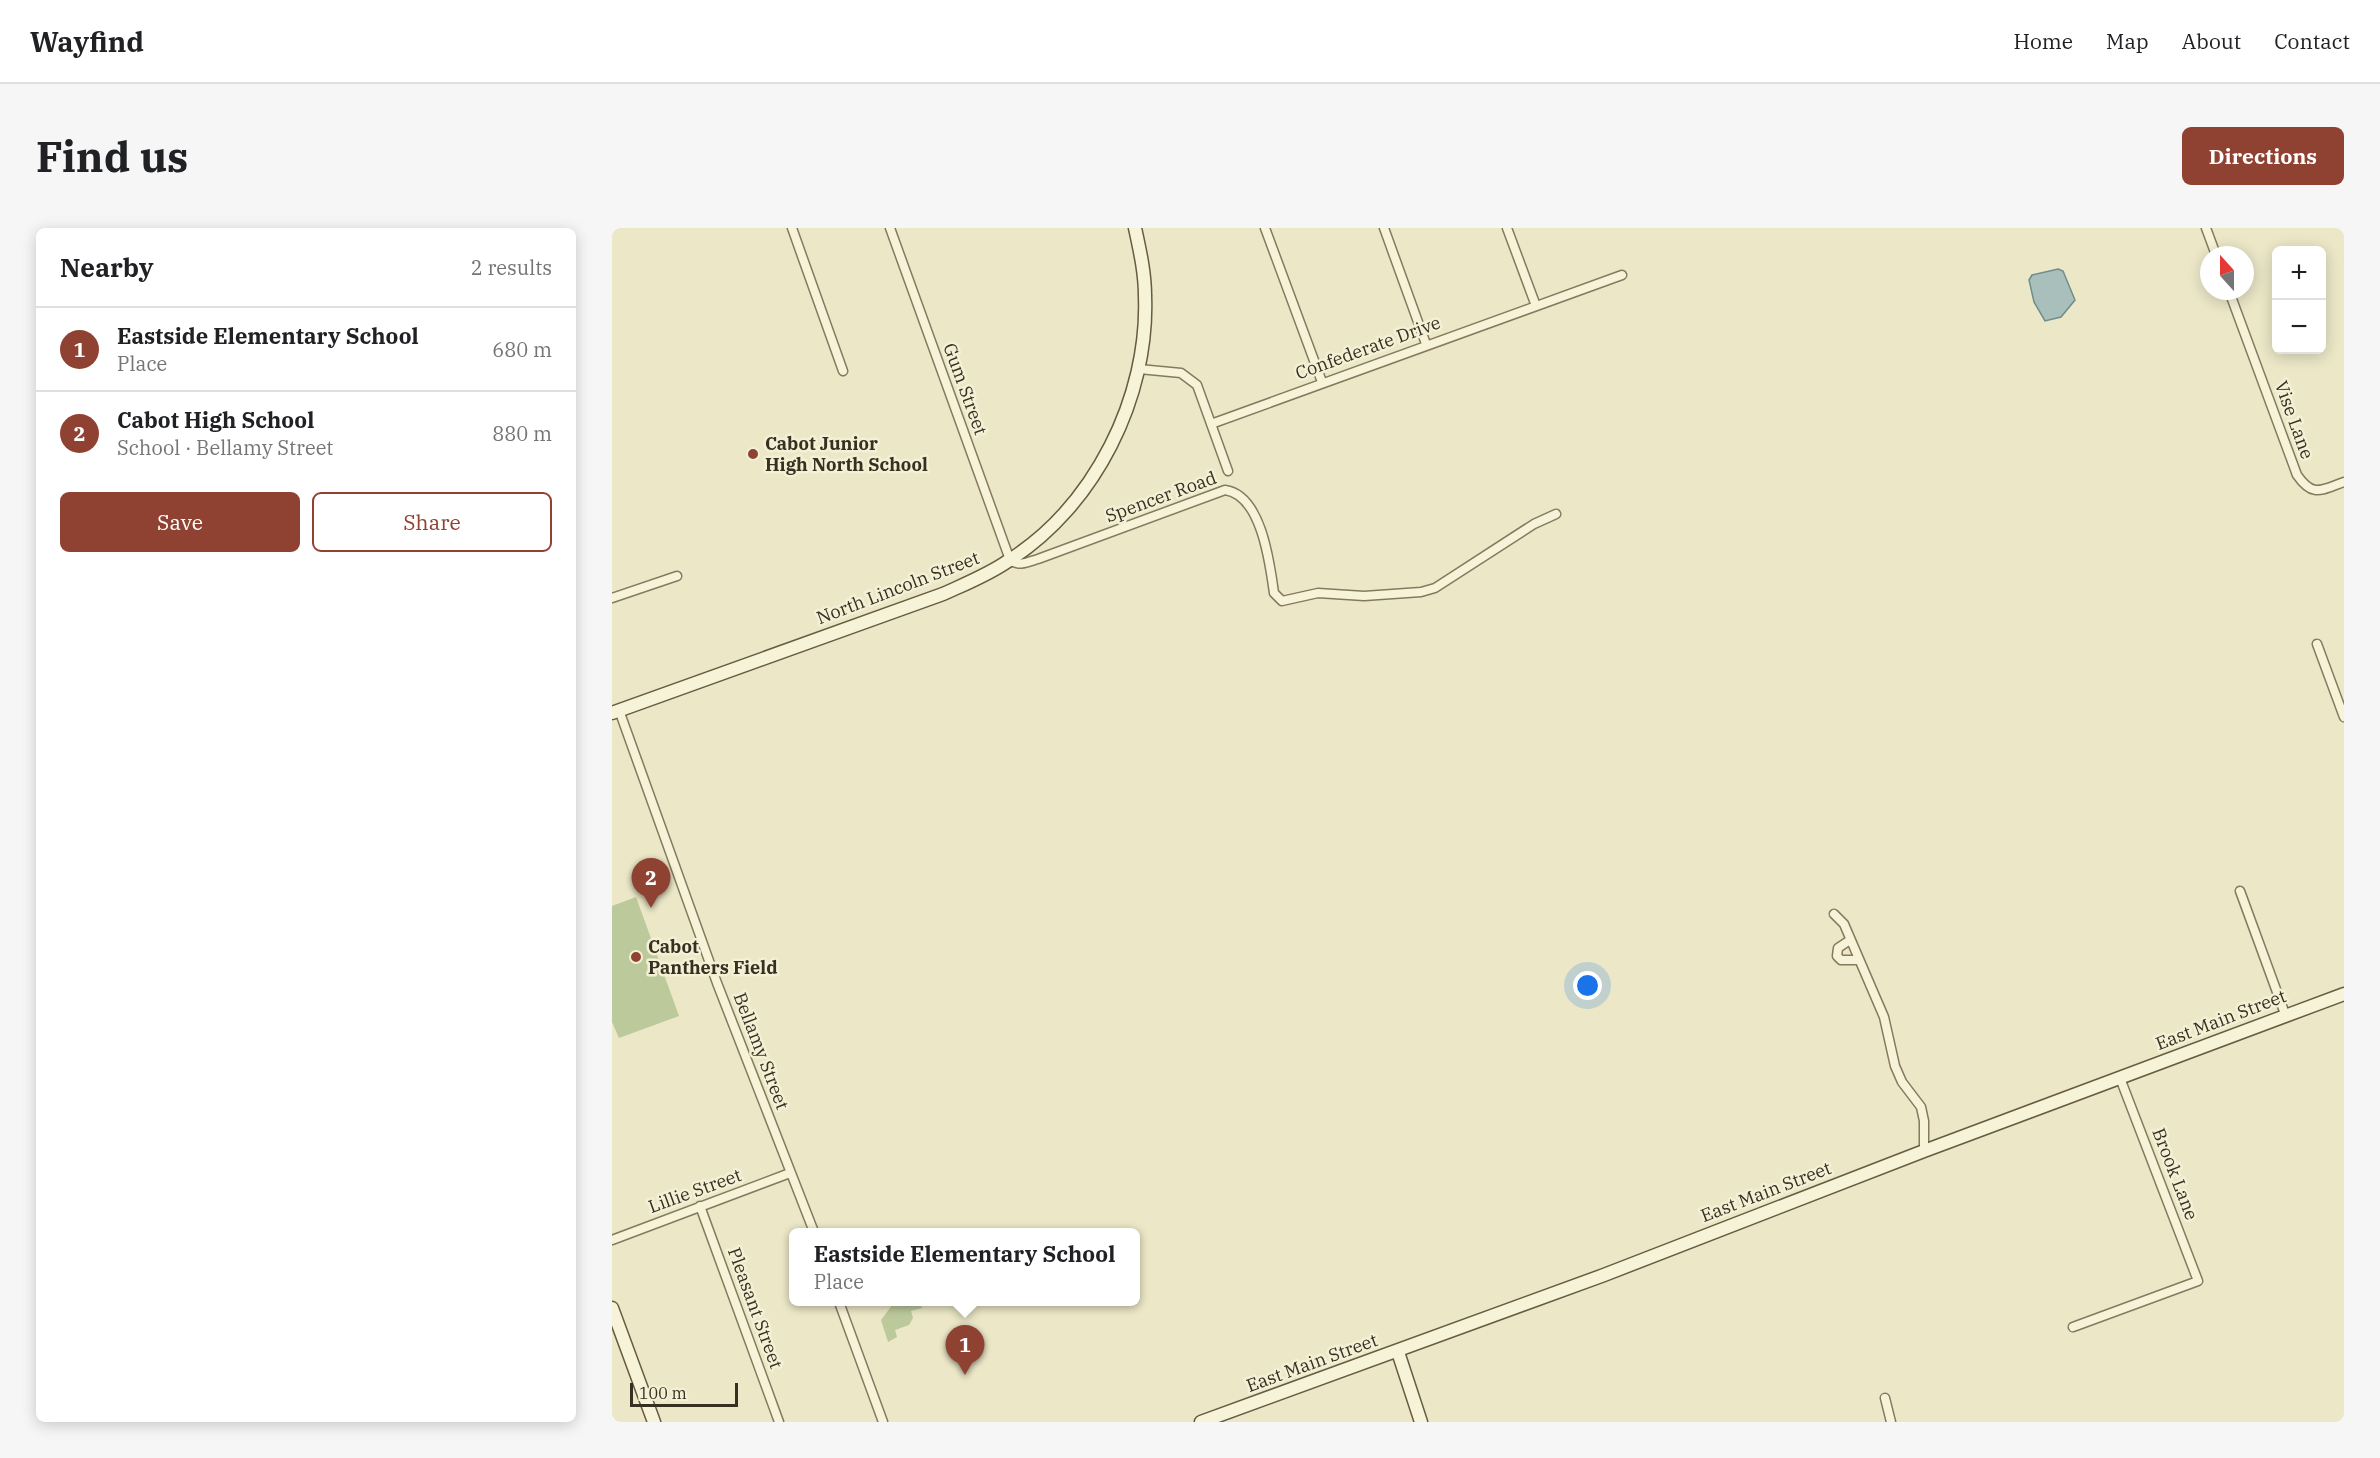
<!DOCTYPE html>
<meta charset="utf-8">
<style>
body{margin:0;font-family:"IBM Plex Serif",serif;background:#f6f6f6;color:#202124}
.controls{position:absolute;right:18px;top:18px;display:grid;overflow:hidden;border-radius:9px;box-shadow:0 3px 15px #0003}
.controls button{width:54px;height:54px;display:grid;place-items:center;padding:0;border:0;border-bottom:2px solid #e0e0e0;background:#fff;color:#202124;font:30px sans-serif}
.compass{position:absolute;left:1588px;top:18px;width:54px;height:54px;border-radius:50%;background:#fff;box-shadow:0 3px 15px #0003;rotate:339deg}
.scale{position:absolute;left:18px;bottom:15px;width:108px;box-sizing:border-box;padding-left:6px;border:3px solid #372f20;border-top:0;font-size:16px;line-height:21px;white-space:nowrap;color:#372f20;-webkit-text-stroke:4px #f3f0d6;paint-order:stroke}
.you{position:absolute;left:976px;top:758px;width:21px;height:21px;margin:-15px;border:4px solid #fff;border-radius:50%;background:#1a73e8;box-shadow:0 0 0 9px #1a73e833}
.badge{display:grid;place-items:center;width:39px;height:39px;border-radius:50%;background:#904232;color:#fff;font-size:20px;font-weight:700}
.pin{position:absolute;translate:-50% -50px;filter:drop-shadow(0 2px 3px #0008)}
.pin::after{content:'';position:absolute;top:32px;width:21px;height:18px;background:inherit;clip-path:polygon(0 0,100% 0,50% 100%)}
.popup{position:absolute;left:177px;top:1000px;width:351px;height:78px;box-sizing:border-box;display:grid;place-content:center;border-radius:9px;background:#fff;filter:drop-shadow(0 2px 4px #0005);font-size:20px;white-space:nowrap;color:#757577}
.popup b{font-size:22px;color:#202124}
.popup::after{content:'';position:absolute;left:50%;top:100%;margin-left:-12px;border:12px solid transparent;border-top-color:#fff}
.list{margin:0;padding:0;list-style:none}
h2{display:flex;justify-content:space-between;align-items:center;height:78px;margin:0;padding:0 24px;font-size:26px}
h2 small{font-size:20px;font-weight:400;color:#757577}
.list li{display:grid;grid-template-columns:39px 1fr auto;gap:18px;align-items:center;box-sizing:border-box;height:84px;padding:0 24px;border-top:2px solid #e0e0e0}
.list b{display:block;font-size:22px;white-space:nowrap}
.list p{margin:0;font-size:20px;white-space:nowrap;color:#757577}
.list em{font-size:20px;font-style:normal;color:#757577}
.actions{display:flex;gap:12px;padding:18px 24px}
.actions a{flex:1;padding:14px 0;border:2px solid #904232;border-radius:9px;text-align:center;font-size:21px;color:#904232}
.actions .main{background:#904232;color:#fff}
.map{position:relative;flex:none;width:1732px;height:1194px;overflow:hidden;border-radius:9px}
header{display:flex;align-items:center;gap:36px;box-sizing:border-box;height:84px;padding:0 30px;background:#fff;border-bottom:2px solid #e0e0e0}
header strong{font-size:28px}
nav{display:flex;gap:33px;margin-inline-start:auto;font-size:21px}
.intro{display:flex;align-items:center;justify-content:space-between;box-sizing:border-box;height:144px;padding:0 36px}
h1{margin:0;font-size:42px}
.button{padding:15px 27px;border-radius:9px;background:#904232;color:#fff;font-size:21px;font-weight:700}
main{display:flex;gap:36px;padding:0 36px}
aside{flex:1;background:#fff;border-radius:9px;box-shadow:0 3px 15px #0003}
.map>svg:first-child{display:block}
.green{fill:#bbc99b}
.water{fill:#a8bfbc;stroke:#6f8d8b;stroke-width:1.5}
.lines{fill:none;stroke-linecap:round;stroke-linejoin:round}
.street-casing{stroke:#857a5d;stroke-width:11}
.secondary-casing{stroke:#675b40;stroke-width:15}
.street{stroke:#f6f3d9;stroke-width:8}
.secondary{stroke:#f6f3d9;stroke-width:12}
.poi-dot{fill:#904232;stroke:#f3f0d6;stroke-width:2}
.labels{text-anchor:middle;stroke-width:5;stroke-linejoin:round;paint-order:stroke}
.street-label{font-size:18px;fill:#372f20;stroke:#f3f0d6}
.poi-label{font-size:18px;font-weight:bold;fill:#372f20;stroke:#f3f0d6;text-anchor:start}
</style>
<header>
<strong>Wayfind</strong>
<nav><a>Home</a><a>Map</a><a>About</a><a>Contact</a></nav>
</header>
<div class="intro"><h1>Find us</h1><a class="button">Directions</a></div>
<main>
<aside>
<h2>Nearby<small>2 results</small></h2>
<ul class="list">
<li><span class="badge">1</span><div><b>Eastside Elementary School</b><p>Place</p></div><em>680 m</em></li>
<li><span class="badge">2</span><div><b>Cabot High School</b><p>School · Bellamy Street</p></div><em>880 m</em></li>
</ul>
<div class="actions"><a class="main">Save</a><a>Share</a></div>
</aside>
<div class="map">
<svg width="1732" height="1194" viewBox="0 0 1732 1194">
<rect width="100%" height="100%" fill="#ebe7c7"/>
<path class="green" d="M24,669L67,788L7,810L0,794V678Z
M287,1074H308L310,1080L299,1083L301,1090L297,1097L283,1102L285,1109L276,1114L269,1092L281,1076Z"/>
<path class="water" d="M1446,41L1451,43L1463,72L1449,89L1433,93L1422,74L1417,52L1420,47Z"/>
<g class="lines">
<g class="street-casing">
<path id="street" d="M180,0L231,143
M278,0L398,332C407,339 416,334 426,331L613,262C650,267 658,337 662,365L670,373L706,365L752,368L809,364L823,360L922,296L944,286
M653,0L710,154
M772,0L814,116
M895,0L924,78
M1594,0L1604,27
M1617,63L1685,247C1701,270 1709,262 1732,254
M527,141L569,145L585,157L616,243
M599,196L1010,47
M0,370L65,348
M1705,416L1732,489
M7,482L105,755L202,1004
M1628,663L1673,786
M1222,686L1232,696L1272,789L1283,838L1290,854L1309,879L1312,893V923
M1238,712L1226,720L1225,728L1229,732H1245
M88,978L167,1194
M0,1012L178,945
M227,1074L271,1194
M1461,1099L1586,1053L1508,850
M1273,1170L1279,1194"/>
</g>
<g class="secondary-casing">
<path id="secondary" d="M0,485L331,366C353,356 376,347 396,333C483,278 537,169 533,68C533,45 528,23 523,0
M0,1080L42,1194
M786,1124L809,1194
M589,1194L992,1047L1312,923L1732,766"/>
</g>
<use href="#street" class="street"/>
<use href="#secondary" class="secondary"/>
</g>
<g class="poi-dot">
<circle cx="141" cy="226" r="6"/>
<circle cx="24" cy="729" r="6"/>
</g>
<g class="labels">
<g class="street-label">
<text transform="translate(756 120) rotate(-20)" y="6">Confederate Drive</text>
<text transform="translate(353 161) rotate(70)" y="6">Gum Street</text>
<text transform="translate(1682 192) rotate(70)" y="6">Vise Lane</text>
<text transform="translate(549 269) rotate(-20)" y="6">Spencer Road</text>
<text transform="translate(286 360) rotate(-21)" y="6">North Lincoln Street</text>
<text transform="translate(1609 792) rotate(-21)" y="6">East Main Street</text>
<text transform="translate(149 823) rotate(69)" y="6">Bellamy Street</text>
<text transform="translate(1563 946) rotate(69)" y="6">Brook Lane</text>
<text transform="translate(83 963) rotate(-20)" y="6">Lillie Street</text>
<text transform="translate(1154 964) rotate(-21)" y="6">East Main Street</text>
<text transform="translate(143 1080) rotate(70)" y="6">Pleasant Street</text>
<text transform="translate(700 1135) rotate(-20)" y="6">East Main Street</text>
</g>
<g class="poi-label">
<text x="153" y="222">Cabot Junior<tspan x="153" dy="21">High North School</tspan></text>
<text x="36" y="725">Cabot<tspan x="36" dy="21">Panthers Field</tspan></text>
</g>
</g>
</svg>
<div class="controls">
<button>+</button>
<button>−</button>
</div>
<svg class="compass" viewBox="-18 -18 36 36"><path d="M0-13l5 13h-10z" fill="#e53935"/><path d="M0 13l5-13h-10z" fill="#757577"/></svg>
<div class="scale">100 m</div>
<div class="you"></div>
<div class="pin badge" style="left:353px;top:1147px">1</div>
<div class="popup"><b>Eastside Elementary School</b>Place</div>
<div class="pin badge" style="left:39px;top:680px">2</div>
</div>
</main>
